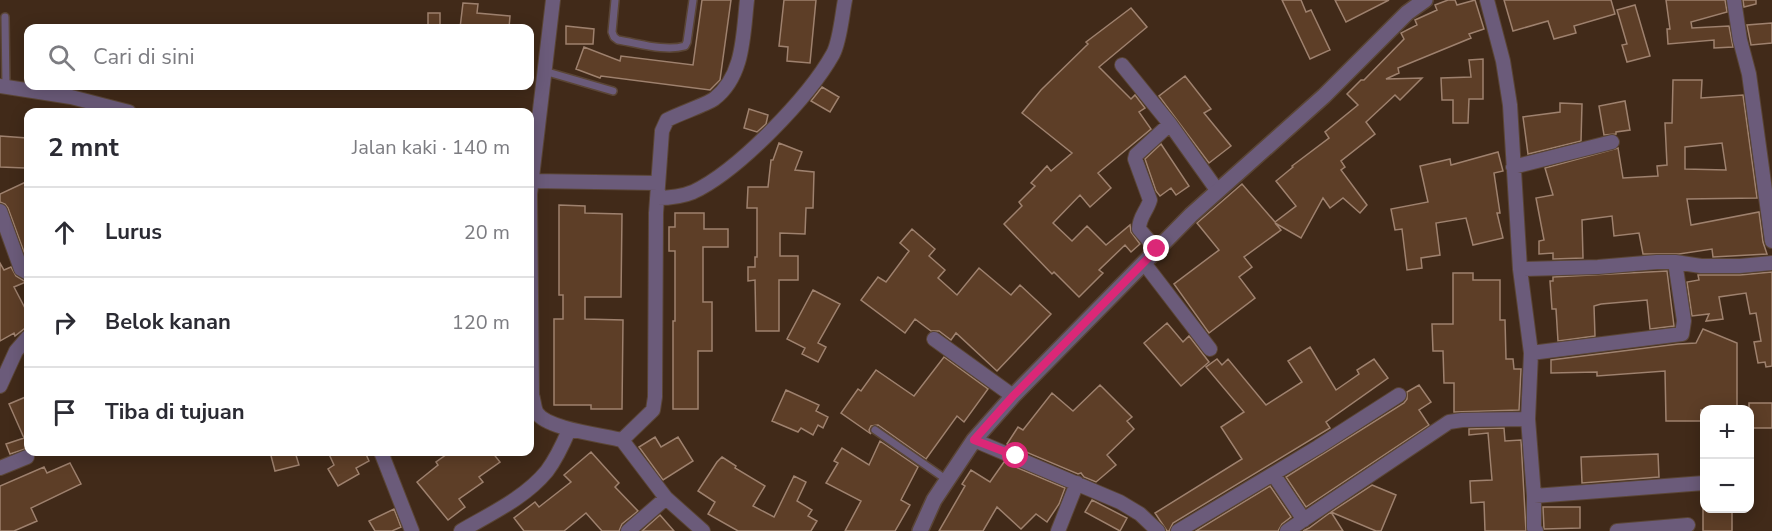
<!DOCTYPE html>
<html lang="id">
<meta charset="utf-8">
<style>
body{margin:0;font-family:"Nunito Sans",sans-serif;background:#f7f7f7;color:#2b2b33}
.controls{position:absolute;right:18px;bottom:18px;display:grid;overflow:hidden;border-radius:12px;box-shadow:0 3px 15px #0003}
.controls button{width:54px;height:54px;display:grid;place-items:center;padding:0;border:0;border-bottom:2px solid #e1e1e2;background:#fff;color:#2b2b33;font:30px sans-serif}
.stop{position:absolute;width:18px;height:18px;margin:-14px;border:4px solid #db2777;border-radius:50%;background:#fff}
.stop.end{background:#db2777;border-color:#fff;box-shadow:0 2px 6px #0008}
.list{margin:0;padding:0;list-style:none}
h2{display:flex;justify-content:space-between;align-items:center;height:78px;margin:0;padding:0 24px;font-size:26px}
h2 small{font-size:20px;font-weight:400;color:#7c7c81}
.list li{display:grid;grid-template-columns:39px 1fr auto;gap:18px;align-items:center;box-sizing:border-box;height:90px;padding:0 24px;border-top:2px solid #e1e1e2}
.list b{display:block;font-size:22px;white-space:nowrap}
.list em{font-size:20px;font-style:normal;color:#7c7c81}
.icon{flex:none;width:33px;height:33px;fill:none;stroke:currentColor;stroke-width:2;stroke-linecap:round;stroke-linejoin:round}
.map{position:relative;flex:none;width:1772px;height:531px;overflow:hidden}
.search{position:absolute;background:#fff;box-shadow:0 3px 15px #0003;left:24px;top:24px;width:510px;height:66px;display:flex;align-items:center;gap:15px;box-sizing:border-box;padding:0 21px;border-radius:12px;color:#7c7c81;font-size:22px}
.panel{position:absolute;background:#fff;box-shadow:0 3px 15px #0003;left:24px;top:108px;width:510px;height:348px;border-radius:12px}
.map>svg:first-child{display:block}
.building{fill:#5d3e27;stroke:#9e816e;stroke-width:1.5;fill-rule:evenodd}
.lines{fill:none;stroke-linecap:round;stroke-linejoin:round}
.service-casing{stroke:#5a4535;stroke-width:10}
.minor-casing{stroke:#5a4535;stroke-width:16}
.tertiary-casing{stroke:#5a4535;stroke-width:18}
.service{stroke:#6b5b7a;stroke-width:7}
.minor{stroke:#6b5b7a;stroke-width:14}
.tertiary{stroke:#6b5b7a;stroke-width:15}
.route{stroke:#db2777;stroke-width:8}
</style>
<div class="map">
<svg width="1772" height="531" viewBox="0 0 1772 531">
<rect width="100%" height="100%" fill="#412a19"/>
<path class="building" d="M702,0H731L720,80L710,90L601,76L600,78L576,69L584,47L620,61L621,56L693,65Z
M784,0H816L810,63L787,61L788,47L779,46Z
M1282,0H1301L1306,12L1311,10L1330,50L1310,59Z
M1335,0H1389L1346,22Z
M1448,0H1455L1457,5L1475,0L1484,29L1469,34L1471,38L1398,68L1399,73L1386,79L1422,78L1400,100L1395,95L1366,122L1375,134L1341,161L1345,167L1341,170L1367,205L1360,213L1343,198L1330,208L1323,198L1301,238L1275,223L1281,230L1244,257L1252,267L1239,277L1255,298L1209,333L1174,284L1219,250L1197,223L1242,184L1275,222L1296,206L1276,181L1293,167L1292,166L1329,138L1325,132L1358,105L1347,94L1361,80H1364L1404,39L1401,33L1417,25L1415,20L1437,10L1435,5Z
M1504,0H1611L1615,14L1574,26L1576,33L1554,39L1548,21L1513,31Z
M1666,0H1725L1727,12L1691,22L1692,28L1729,26L1733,47L1714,48V40L1668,44L1667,29H1670Z
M1743,0H1756V4L1744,7Z
M463,3L478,4L477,13L510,16L509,28H460Z
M1635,5L1650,56L1627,62L1622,45L1627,44L1617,10Z
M1131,8L1147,27L1099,67L1131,99L1135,95L1145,108L1139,112L1151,129L1098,173L1111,188L1090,207L1080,195L1053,223L1072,241L1087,226L1106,245L1130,225L1131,232L1140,244L1131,252L1125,245L1099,270L1103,273L1079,297L1054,272L1052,274L1004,224L1022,206L1019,202L1035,186L1031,183L1047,166L1051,171L1072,153L1022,113L1041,90L1088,44L1086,42Z
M428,13H440V28H428Z
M1772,23V43L1751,45L1747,25Z
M566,26L594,29L593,44H566Z
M1483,59V99H1469L1468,123H1453V100H1442L1441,78L1471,77L1469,60Z
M1185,76L1211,109L1204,113L1231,146L1209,163L1159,96Z
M1673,80H1702L1701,98L1743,95L1757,198L1687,199L1691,225L1759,212L1763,242L1767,254L1713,257L1712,249L1679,254H1643L1639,233L1614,236L1612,216L1582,220L1583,258L1553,259V253L1539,254V241L1544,240L1536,198L1553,195L1545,168L1618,148L1623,178L1658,176L1657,166L1667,165L1665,123H1672ZM1722,143L1726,170L1685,169V147Z
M822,87L839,97L830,112L811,101Z
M1625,101L1630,130L1616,132V134L1604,135L1599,106Z
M1560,103L1582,104L1581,141L1528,154L1523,117L1560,112Z
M749,109L768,115L766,124L757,132L744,128Z
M0,136L27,138L25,168L0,167Z
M779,143L802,152L795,170L814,172L813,208H806L805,234L780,233V256H798V280H779V331H756L755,280L748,281V267H755V257H757V208H747L748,187H768L771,160H773Z
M1161,144L1189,186L1176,195L1171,188L1160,196L1156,191L1145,159Z
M1498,152L1503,171L1494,173L1500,213H1497L1503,238L1473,245L1466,218L1436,223L1440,255L1421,258L1422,268L1407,270L1402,229L1395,230L1391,209L1428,202L1420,166L1450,159L1451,165Z
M28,181V263L8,208L5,204L0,202V194Z
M559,205L585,206V213L622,214L621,297H585V319L623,320L622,409H591V405H554V319H563V295H559Z
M675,213H704V229H728V247H703V302H712V351H698V409H673V321H675V251H669V227H675Z
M912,229L935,249L929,256L945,270L938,278L957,295L979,268L1011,295L1020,285L1051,314L997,371L956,333L951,340L939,331H931L915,319L905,333L861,300L878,277L886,282L909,251L900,243Z
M0,263L4,270L11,267L16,276L26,282L14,287L28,314V328L24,329L15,336L14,333L0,341Z
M1667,271L1674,326L1650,329L1647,300L1601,304L1594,306L1595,336L1558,341L1556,309H1552L1550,281H1553V277Z
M1772,272V366L1766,367L1765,362L1758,363L1754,342L1761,341L1756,313L1750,314L1746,293L1719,297L1723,319L1706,321L1709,314L1692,316L1687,282L1699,280L1698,275H1740Z
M1453,273H1473V280H1500V320H1505L1506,359H1513L1514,369H1521L1519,410L1454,412V383H1444L1443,351H1433L1432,324H1453Z
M813,290L840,304L818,343L826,347L818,362L802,354L805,348L787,339Z
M1167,323L1183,342L1189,336L1209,362L1181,386L1144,343Z
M1703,329L1737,343V410H1701V421H1666L1665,371L1597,376V372L1551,373V360L1678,344L1696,343Z
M1310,347L1336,390L1359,374L1357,370L1374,359L1388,378L1326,422L1330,428L1173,523L1169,531H1167L1155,513L1242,459L1221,427L1244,412L1206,367L1217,359L1222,365L1228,359L1266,405L1302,382L1288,361Z
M944,357L988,389L964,422L957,416L926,459L878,425L871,426L869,430L871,434L841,413L858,389L861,391L876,370L914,396Z
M1100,385L1132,417L1127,421L1134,429L1107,455L1116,465L1096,482L1084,477L1081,473L1078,474L1007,444L1018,427L1023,430L1052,393L1073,411Z
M1419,385L1431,402L1419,410L1429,425L1306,507L1286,477L1404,403L1407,399V392Z
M786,390L819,405L816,411L828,417L823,428L818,425L813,435L801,428L798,432L772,421Z
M28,396V448L10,454L6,444L24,438L9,404Z
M1749,403H1772V428H1749Z
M1504,428L1505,441L1521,440L1526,531H1485L1484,502L1471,503L1470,481L1492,480L1488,433L1469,435V429Z
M655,437L661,447L678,437L693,461L663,480L639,447Z
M880,441L918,467L901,500L910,505L895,531H845L861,501L826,483L838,463L834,461L842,448L869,465Z
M270,452H295L299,465L275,471Z
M328,452H365L369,461L356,468L359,474L338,486L328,469L334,465Z
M450,452H492L500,462L479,477L483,482L459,499L465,507L448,520L417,482L438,465L436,462Z
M591,452L619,483L615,487L638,511L622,524L619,531H602L586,513L564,531H524L514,518L535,502L539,507L571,482L564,475Z
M1658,454L1659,477L1582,483L1581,457Z
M722,457L736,466L735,468L765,486L753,506L774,517L794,476L806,482L797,501L812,510L808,516L817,521L811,531H738L708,514L715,502L698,491L717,462Z
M1004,462L1065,488L1059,504L1047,522L1036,514L1021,529L997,507L983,531H939L965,486L962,484L971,470L990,482Z
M70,463L81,484L31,508L37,521L14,531H0V486L44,467L47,473Z
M1372,485L1396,495L1381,531H1376L1331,512Z
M1270,486L1291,517L1282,524L1278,531H1196Z
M1092,500L1127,518L1120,531L1085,512Z
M1543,507H1580V528L1544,529Z
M1703,508H1732V531H1703Z
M394,509L401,527L392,531H375L369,521Z
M1331,512L1343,531H1303L1309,528Z
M660,515L674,531H642Z"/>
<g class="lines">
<g class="service-casing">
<path id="service" d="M615,0L612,32L614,37L618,40C638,43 665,52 685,46L687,42L693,0
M5,17L6,86
M544,71L613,91
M875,430L947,480"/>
</g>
<g class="minor-casing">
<path id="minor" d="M553,0L530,194L532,395C534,400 534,409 537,413C547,429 603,435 622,440L666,498L703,531
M1487,0L1503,61L1510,105L1520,269L1531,353L1528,419L1534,496V528L1536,531
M1734,0L1740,40L1749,74L1772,241
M1122,65L1170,124L1217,190
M0,86L71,97L129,112
M1513,167L1612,142
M532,181L658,183
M657,198C669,198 681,197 693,192C738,171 809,97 833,54C840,41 842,15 845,0
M0,211L21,269L28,273
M1157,250L1139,229C1139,217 1147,211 1150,200L1135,159L1136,155L1170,124
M1144,263L1210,349
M1520,269L1598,267L1657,262H1675L1701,266H1740L1772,263
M934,339L1013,396
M1531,353L1682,334L1684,321L1675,262
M0,386L16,351L28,337
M622,440L653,410L655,397L656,213L662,131L667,120C678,114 705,105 714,99C744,76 743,35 747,0
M974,440L1120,502L1140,514L1158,531
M381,452L412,531
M0,468L27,457
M1273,474L1304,520
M1534,496L1704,483
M461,531C490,514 525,498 547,471C556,459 563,444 569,430
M628,531L666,498
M1058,531L1077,483
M1178,531L1318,447L1399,395
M1287,531L1449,422L1462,420L1528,419
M1617,531L1688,525"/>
</g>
<g class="tertiary-casing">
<path id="tertiary" d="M920,531L934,500L974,440L1013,396L1191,215L1324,96L1407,13L1425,0"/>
</g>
<use href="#service" class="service"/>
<use href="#minor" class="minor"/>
<use href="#tertiary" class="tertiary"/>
</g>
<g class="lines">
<path class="route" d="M1016,456L974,440L1013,396L1157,249"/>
</g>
</svg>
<div class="controls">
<button>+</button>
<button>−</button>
</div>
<div class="stop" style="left:1016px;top:456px"></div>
<div class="stop end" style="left:1157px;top:249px"></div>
<div class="search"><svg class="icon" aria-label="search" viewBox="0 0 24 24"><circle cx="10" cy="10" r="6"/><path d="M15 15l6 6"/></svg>Cari di sini</div>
<section class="panel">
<h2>2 mnt<small>Jalan kaki · 140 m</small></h2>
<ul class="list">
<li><svg class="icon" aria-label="ahead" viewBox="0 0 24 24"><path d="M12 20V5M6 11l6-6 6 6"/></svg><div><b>Lurus</b></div><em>20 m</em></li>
<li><svg class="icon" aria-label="right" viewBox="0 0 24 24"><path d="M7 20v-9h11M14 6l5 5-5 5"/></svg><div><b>Belok kanan</b></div><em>120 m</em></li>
<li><svg class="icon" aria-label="arrive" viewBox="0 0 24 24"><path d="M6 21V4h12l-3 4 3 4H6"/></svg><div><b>Tiba di tujuan</b></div></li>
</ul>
</section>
</div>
